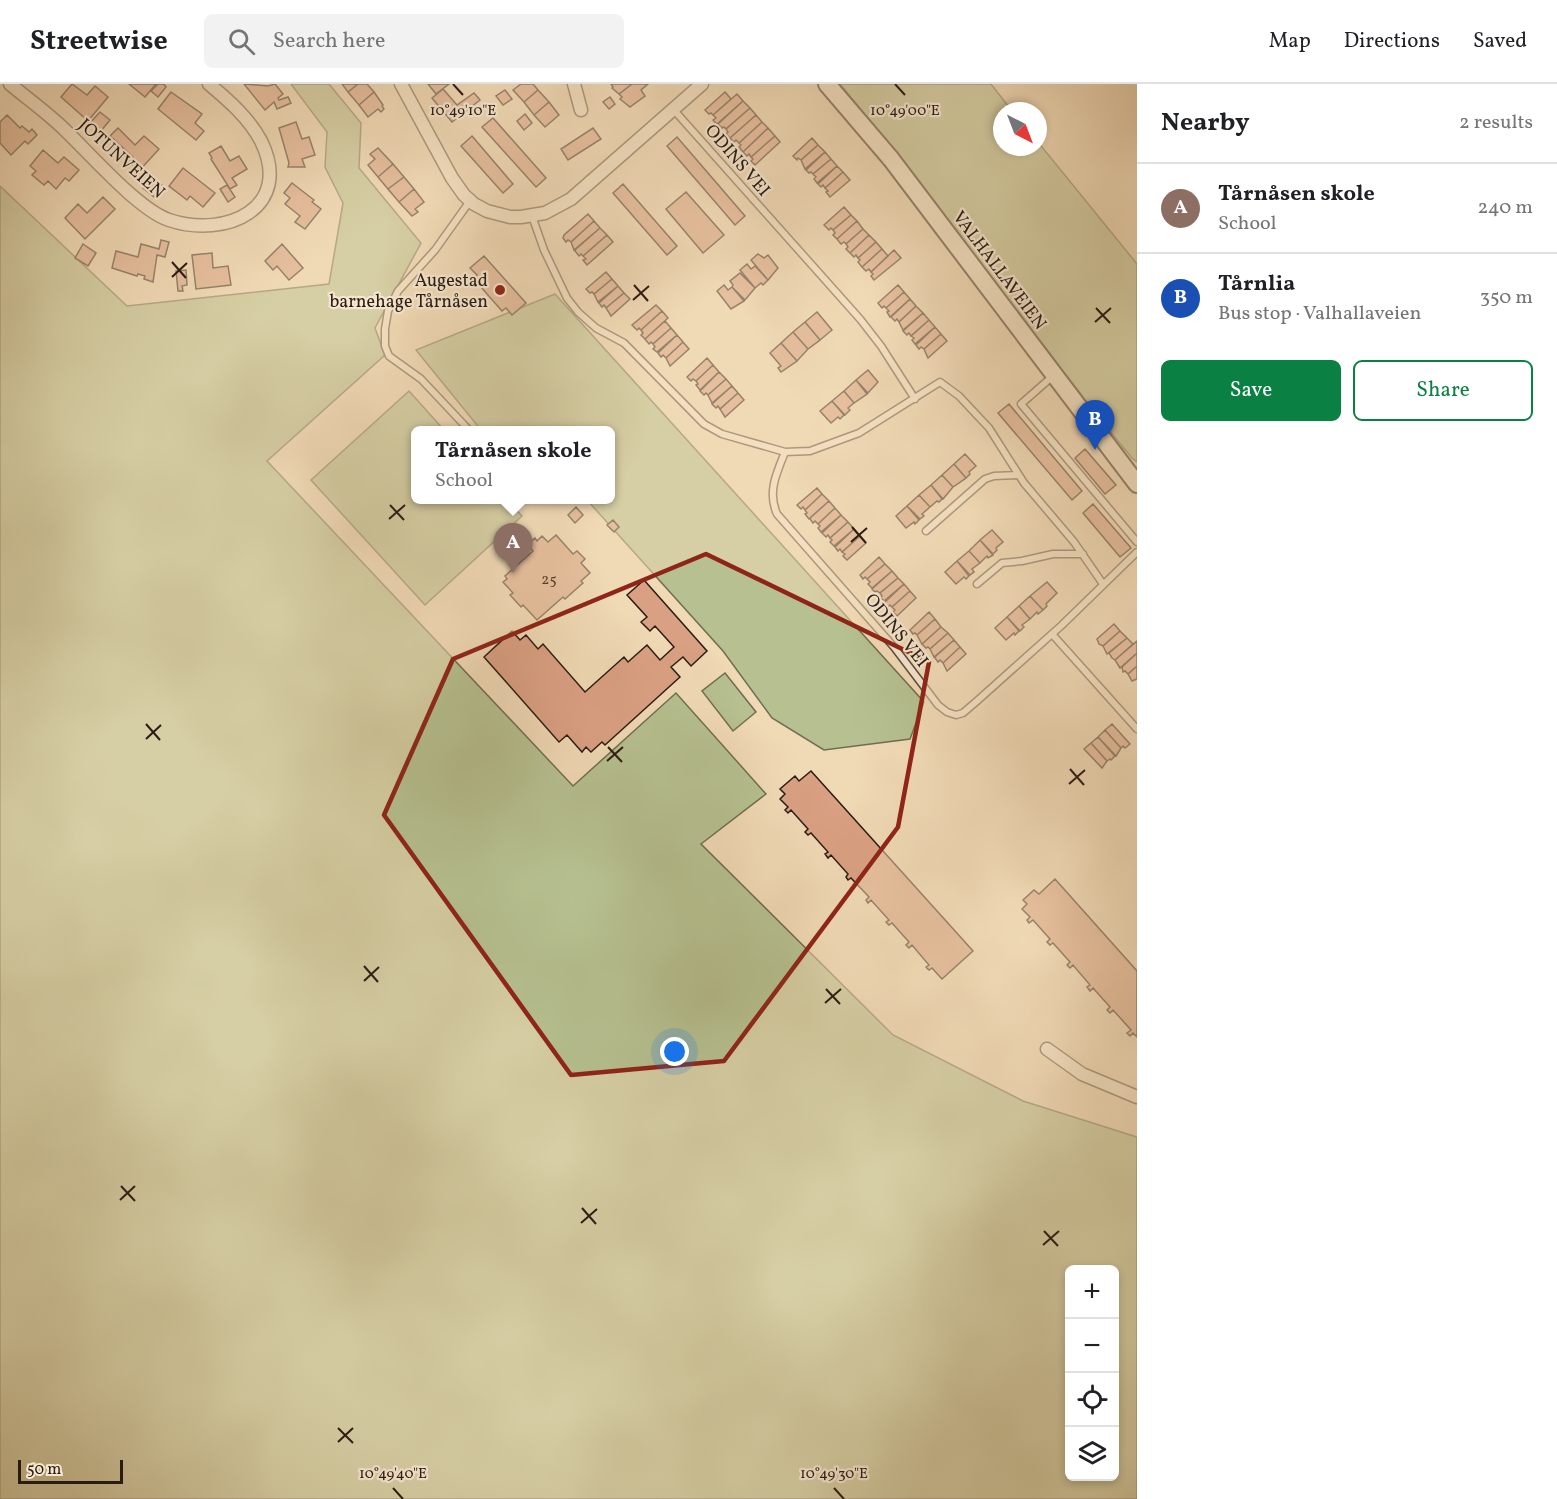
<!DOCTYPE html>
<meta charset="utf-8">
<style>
body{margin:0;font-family:Vollkorn,serif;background:#f2f2f2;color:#202124}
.controls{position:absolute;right:18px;bottom:18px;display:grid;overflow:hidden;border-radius:9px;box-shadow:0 3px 9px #0003}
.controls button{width:54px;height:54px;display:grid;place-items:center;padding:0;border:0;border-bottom:2px solid #e0e0e0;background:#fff;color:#202124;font:30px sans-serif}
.compass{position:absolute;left:993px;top:18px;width:54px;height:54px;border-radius:50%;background:#fff;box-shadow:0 3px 9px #0003;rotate:138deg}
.scale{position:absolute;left:18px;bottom:15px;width:105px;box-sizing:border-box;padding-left:6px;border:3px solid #2a1c12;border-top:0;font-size:16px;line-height:21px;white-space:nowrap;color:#2a1c12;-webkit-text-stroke:4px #f5e6cf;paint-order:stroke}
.you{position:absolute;left:675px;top:968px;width:21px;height:21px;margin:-15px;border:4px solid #fff;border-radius:50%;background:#1a73e8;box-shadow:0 0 0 9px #1a73e833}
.badge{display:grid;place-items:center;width:39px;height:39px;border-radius:50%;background:#0b8043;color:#fff;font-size:20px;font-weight:700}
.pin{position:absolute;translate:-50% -50px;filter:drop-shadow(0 2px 3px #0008)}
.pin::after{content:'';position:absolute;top:32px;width:21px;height:18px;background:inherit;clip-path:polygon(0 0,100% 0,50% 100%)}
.popup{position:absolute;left:411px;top:342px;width:204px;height:78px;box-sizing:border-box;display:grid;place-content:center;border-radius:9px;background:#fff;filter:drop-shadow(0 2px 4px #0005);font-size:20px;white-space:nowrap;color:#757577}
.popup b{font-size:22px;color:#202124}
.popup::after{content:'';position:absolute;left:50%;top:100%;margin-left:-12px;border:12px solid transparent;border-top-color:#fff}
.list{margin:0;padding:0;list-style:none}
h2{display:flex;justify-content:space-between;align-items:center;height:78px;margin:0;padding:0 24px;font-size:26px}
h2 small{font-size:20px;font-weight:400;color:#757577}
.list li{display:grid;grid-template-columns:39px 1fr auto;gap:18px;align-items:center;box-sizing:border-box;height:90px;padding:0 24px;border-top:2px solid #e0e0e0}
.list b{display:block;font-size:22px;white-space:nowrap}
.list p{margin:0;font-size:20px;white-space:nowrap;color:#757577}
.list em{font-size:20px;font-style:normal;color:#757577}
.actions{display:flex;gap:12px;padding:18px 24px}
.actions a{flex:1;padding:14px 0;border:2px solid #0b8043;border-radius:9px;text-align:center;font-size:21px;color:#0b8043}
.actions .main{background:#0b8043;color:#fff}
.icon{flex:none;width:33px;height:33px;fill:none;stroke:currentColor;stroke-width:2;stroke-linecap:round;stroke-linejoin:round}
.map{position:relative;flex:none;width:1137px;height:1415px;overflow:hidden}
header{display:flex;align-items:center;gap:36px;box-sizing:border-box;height:84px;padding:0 30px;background:#fff;border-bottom:2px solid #e0e0e0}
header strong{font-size:28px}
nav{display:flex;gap:33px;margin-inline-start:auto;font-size:21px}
.search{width:420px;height:54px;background:#f2f2f2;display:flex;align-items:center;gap:15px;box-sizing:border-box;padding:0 21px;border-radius:9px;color:#757577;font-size:22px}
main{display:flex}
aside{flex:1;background:#fff}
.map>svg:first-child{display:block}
.green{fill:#b6c090;stroke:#706e51;stroke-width:1.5;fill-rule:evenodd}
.building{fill:#daa083;stroke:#2a1c12;stroke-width:1.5}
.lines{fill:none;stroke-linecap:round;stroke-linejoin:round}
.lane-casing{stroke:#5c4b3b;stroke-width:9}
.street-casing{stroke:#5c4b3b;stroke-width:15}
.secondary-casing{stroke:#2a1c12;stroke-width:20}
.lane{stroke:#f5e6cf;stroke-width:6}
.street{stroke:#f5e6cf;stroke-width:12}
.secondary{stroke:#f5e6cf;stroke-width:16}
.marked{fill:none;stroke:#8f2418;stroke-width:4.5;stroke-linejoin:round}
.ticks{fill:none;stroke:#2a1c12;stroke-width:2}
.poi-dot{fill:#8f2418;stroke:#f5e6cf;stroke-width:2}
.labels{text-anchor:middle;stroke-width:4.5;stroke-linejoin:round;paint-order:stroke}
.number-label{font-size:15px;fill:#563d2e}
.street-label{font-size:18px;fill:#2a1c12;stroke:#f5e6cf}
.poi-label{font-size:18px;fill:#2a1c12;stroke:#f5e6cf;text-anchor:end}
.ticks-label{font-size:15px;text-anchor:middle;fill:#2a1c12;stroke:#f5e6cf;stroke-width:4.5;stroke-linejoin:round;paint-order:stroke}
</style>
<header>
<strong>Streetwise</strong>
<div class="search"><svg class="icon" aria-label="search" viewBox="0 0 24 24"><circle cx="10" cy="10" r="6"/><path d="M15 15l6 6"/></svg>Search here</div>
<nav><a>Map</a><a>Directions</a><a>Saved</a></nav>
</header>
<main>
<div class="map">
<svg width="1137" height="1415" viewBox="0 0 1137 1415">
<rect width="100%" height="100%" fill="#f0d9b5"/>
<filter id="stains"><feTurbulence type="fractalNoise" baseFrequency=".00333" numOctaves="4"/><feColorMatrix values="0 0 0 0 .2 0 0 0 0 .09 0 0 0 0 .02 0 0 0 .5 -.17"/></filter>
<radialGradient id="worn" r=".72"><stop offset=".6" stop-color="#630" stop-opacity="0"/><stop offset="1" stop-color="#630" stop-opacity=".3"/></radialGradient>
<path class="green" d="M291,0H329L361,39L359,84L421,159L375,244L385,271L267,377L573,702L676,609L766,710L701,760L893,951L1023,1017L1137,1053V1415H0V102L127,222L329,200L343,119L325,83L327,48ZM1070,1186H1114V1392H1070Z
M840,0H991L1012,27H1002V63H1038V58L1137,180V378L1132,374C1031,252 941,122 840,0Z
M555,210L924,618L910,655L824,666L772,634L723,567L587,416H610V346H481L416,266Z
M409,307L444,346H416V416H507L522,432L425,521L311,396Z
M725,589L756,628L733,647L702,607Z"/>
<path class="building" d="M72,0L87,11L95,2L108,13L88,37L61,13Z
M129,0H156L145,13Z
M158,0H164L166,3L158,13L151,7Z
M244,0L268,2L275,0L283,10L278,14L279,16L288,13L291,19L277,25L274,18L265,26Z
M342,0H358L348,8Z
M358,0H367L374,8L359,21L348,8Z
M428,0H449L436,10Z
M521,0H533L538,6L524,18L513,6Z
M611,0H632L619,10L612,4L613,3Z
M632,0H648L641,6L645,12L630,23L620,15L622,13L619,10Z
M443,5L457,21L474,9L480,16L452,38L432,14Z
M505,6L512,15L503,21L496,12Z
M538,6L549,18L534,31L524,18Z
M171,8L202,30L195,39L204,47L196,56L158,25Z
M374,8L383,21L382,22L384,25L381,28L378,25L368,33L359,21Z
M725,8L731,15L713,31L711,29L709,30L705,26Z
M737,10L743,17L717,40L713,36L716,34L713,31Z
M610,13L615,20L609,25L603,18Z
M743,17L750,24L726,45L724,43L722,44L718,40Z
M549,18L559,31L545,43L534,31Z
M750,24L756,31L730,54L726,50L728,48L726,45Z
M100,28L110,36L100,48L90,39Z
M525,30L532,39L524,46L517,37Z
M7,31L20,44L22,42L29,48L32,45L37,51L28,60L25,57L11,71L0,59V38Z
M756,31L762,38L739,59L736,56L734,58L730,54Z
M493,34L546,94L536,103L482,43Z
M296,38L302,55L309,53L315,71L302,75L305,83H288L289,79L279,44Z
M762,38L768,44L743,68L739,63L741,61L739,59Z
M118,44L135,61L144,52L159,65L139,87L129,78L133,73L110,52Z
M593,44L601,55L568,76L561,65Z
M768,44L775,52L751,73L749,70L747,72L743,68Z
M472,52L513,100L503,109L461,62Z
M775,52L780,58L755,81L751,77L753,75L751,73Z
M677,53L745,132L735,141L667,62Z
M812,54L818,61L801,76L798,74L797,76L793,72Z
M818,61L825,68L805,85L801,76Z
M221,62L230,77L239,72L247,85L232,94L237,101L230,105L211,75L212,74L209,69Z
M378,64L393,80L378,93L368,81L375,75L370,70Z
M43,66L58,79L64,73L79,86L69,97L65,94L56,105L48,97L44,101L32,91L36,87L30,82Z
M825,68L831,75L813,90L811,88L809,89L806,86Z
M831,75L837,82L817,99L814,95L816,93L813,90Z
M393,80L404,93L388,105L378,93Z
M837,82L843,88L825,104L823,101L821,103L818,100Z
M183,84L215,109L203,123L190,112L187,116L169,102Z
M843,88L850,96L830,113L826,108L828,107L825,104Z
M152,92L163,102L154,113L143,104Z
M404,93L414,105L399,118L388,105Z
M292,99L314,116L312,118L321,125L305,145L295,138L300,132L285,120L290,114L284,109Z
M623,100L677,162L667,171L613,109Z
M227,101L235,113L228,118L220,105Z
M414,105L424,118L415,125L418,128L412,132L399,118Z
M686,108L724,151L703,169L666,125Z
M103,113L115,125L85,155L65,134L78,120L87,129Z
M844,123L851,131L833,146L831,144L829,146L824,141Z
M588,130L594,137L571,158L568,156L566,158L563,154L564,151Z
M851,131L857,137L837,155L833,151L835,149L833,146Z
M594,137L600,144L574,166L571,158Z
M857,137L863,145L846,160L844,158L841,160L837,155Z
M600,144L607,151L583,172L581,170L579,172L575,167L576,165Z
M863,145L869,151L850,169L846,165L848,163L846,160Z
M607,151L613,158L587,181L583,176L586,175L583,172Z
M869,151L876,158L858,174L856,171L854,173L850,169Z
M161,156L169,158L165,173L157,171L153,198L144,195L145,192L138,190L137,192L112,184L116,167L138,173L141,160L159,165Z
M876,158L882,165L862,183L858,178L860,176L858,174Z
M83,160L96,169L88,182L75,174Z
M282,160L303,184L289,196L277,182L273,186L265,177Z
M882,165L888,172L871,188L869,185L866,187L862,183Z
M894,166L901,174L874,196L871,192L873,190L871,188Z
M212,169L213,184L228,182L231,201L196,205L192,171Z
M758,170L764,174L768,171L778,184L768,196L751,176Z
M484,172L526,219L512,231L506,224L502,227L473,194L477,191L470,184Z
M747,180L751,185L755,182L768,196L763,201L761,199L755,204L740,186Z
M186,186L187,201L182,202L183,207H178L176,187Z
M606,188L612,195L594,210L592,208L590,209L586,205Z
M740,189L755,204L745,216L732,203L733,201L730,197Z
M612,195L618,202L598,218L594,210Z
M724,201L728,206L732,203L744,217L731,225L717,207Z
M898,201L904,208L886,224L884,222L882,224L878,219Z
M618,202L624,209L606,224L604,221L602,223L599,219Z
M904,208L910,215L890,233L887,228L889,227L886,224Z
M624,209L630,215L611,232L606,224Z
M910,215L916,222L899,238L897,235L895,237L891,233Z
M656,221L662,227L641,246L639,244L637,246L632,241Z
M916,222L923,229L903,246L899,238Z
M662,227L668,234L645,255L641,251L643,249L641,246Z
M817,228L832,246L820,256L805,238Z
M923,229L929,236L911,252L909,249L907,251L903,247Z
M929,236L935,243L915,260L912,256L914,254L911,252Z
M665,237L671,244L653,260L651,258L649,260L645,255Z
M805,238L820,256L808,265L793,248Z
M935,243L941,250L924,265L921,263L919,265L916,261Z
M671,244L677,251L657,268L653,265L655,263L653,260Z
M793,248L808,265L797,277L781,259Z
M941,250L947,257L928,274L924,265Z
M677,251L683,258L666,274L663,271L661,273L658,269Z
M683,258L689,265L670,282L666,274Z
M781,259L797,277L781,288L778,284L781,282L770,269Z
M707,274L713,281L696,297L693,295L691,297L687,293Z
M713,281L719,288L700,306L696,301L698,300L696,297Z
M868,286L878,298L868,309L856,296Z
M719,288L726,295L708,311L706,309L704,311L700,307Z
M726,295L732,302L712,319L708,311Z
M856,296L867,310L854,319L844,307Z
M732,302L738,309L720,325L718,322L716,324L712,320Z
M844,307L854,319L848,324L850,326L845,331L832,317Z
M738,309L744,316L725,333L720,325Z
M832,317L844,331L840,335L838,333L831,339L820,327Z
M1009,320L1082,407L1072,416L998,329Z
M1085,365L1116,401L1105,410L1075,374Z
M965,370L976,382L969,388L970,390L966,394L954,380Z
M954,380L966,394L953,403L942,391Z
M942,391L953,403L943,415L931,401Z
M931,401L942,415L939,418L937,417L930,423L919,411Z
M817,404L822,410L805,426L803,423L801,425L797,421Z
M822,410L829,417L809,435L805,430L807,429L805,426Z
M919,411L930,423L922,430L924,432L920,435L907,422Z
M829,417L835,424L818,440L815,437L813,439L810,435L811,433Z
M1093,420L1131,464L1120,473L1083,429Z
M907,422L919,436L915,440L914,438L906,444L896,432Z
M576,423L583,431L575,439L568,431Z
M835,424L841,431L821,448L818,444L820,442L818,440Z
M841,431L848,438L830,454L828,451L826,453L822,449Z
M613,436L619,443L614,448L607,441Z
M848,438L854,445L834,462L830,458L832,456L830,454Z
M854,445L860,452L842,468L840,465L838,467L835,463Z
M992,446L1003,458L996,464L997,466L993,470L980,456Z
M556,451L573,470L577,467L585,475L581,479L590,489L581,497L583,499L565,515L563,513L537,536L523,521L521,523L510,511L513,509L503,498L507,495L505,492L533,467L527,461L535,454L537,457L542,452L548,458Z
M860,452L866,459L847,476L843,472L845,470L842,468Z
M980,456L993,471L988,474L987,472L980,479L969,467Z
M969,467L980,479L972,485L974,488L970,491L957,477Z
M879,473L885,480L867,495L865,493L863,495L860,491Z
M957,477L969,492L966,495L964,493L956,500L945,488Z
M885,480L892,487L872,504L868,500L870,498L867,495Z
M892,487L898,494L880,509L877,507L875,508L872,505Z
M898,494L904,500L884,517L880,513L882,512L880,509Z
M644,496L707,567L691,582L683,573L671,583L680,593L605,661L602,658L591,668L586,663L582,668L567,651L559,658L484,573L512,547L520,556L526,551L538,565L543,560L585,608L624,573L628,578L647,561L660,576L674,563L655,542L650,547L641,538L647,533L627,511Z
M1047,498L1057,509L1046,520L1047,522L1043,526L1030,512Z
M904,500L910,507L892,523L890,521L888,523L884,519Z
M910,507L916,514L897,532L893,528L895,526L892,523Z
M1030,512L1043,526L1038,530L1037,528L1030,535L1019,522Z
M1019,522L1030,535L1022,541L1024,543L1020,547L1007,533Z
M929,528L935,535L917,551L915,549L913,550L910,546Z
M1007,533L1019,547L1015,551L1014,549L1006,556L995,544Z
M935,535L941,543L922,560L917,551Z
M1114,540L1120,547L1103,562L1099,560L1097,555Z
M941,543L948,549L930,565L928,563L926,564L922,560Z
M1120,547L1127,554L1107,570L1103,562Z
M948,549L954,556L934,573L930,565Z
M1127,554L1133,560L1115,576L1112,574L1109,569Z
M954,556L960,563L943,579L940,576L938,578L935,574L936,572Z
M1137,557V569L1120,584L1115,576Z
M960,563L966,570L947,587L943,579Z
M1137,569V582L1128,590L1125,587L1123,588L1122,583Z
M1137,582V595L1132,597L1128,590Z
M1112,640L1130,660L1125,664L1123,662L1121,664L1105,646Z
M1105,646L1121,664L1116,672L1098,653Z
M1098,653L1115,672L1111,676L1110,675L1107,677L1091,659Z
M1091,659L1107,677L1102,684L1084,665Z
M811,687L973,867L942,895L932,884L929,886L926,883L929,881L912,861L909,864L906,861L909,858L892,839L889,841L886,838L889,836L871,816L868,819L866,816L869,813L851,794L848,796L846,793L848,790L831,771L828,774L825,770L828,768L811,749L808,751L805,748L808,745L791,726L788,729L785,726L788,723L780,715L785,710L780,705L795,692L799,697Z
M1055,795L1137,887V953L1133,949L1130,952L1127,949L1131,946L1113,926L1110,929L1107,926L1110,923L1093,904L1090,907L1087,903L1090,901L1073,881L1070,884L1067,881L1070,878L1053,859L1050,861L1047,858L1050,855L1033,836L1029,839L1027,836L1030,833L1022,825L1027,820L1023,816L1034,806L1039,810Z"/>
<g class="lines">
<g class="lane-casing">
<path id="lane" d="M673,25L860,235L881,262L915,315
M532,132L544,166L567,214L578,228L596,244L624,259L704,340L722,350L785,368L810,367L859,349L940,298L959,312L989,344L1024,399L1074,458L1103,500
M1054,291L1021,320L1137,458
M469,346L421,295L389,272L385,262V245L388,227L398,207L435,166L470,117
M785,368C777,388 767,408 777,430L894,563L938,621L947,628L956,631L963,629L977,617L1062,541L1137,468
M926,447L985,395L994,392L1018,391
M977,500L1002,479L1022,477L1053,470H1083
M1052,550L1137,645"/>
</g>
<g class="street-casing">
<path id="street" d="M10,0C29,16 49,30 66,47C91,71 139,126 169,136C226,155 294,124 261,57C249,34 228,16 209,0
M401,0L452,94L464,111L474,120L487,127L510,133H521L545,129L571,115L702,0
M574,0L581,26
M1047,965L1082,990L1137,1013"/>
</g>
<g class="secondary-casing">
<path id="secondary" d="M827,0L891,75L1137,400"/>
</g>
<use href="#lane" class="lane"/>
<use href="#street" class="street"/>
<use href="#secondary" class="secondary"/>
</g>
<path d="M0 0H1137V1415H0ZM706,470L929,578L898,743L724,977L571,991L384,731L453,575Z" fill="#f0d9b5" fill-opacity=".55" fill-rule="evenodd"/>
<path class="marked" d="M706,470L929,578L898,743L724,977L571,991L384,731L453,575Z"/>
<path class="ticks" d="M453,0L463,11M895,0L905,11M172,178L186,194M172,193L187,179M634,201L648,217M633,216L649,202M1096,224L1110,239M1095,238L1111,224M390,421L404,436M389,435L405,421M852,443L866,459M851,458L867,444M146,640L160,656M146,655L161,641M608,663L622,678M607,677L623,663M1070,685L1084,701M1069,700L1085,686M364,882L378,898M364,897L379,883M826,905L840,920M825,919L841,905M121,1102L135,1117M120,1116L135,1102M582,1124L596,1140M581,1139L597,1125M1044,1147L1058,1162M1043,1161L1059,1147M338,1344L353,1359M338,1358L353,1344M393,1404L403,1415M834,1404L844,1415"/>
<circle class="poi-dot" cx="500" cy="206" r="6"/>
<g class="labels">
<g class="number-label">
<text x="549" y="500">25</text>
</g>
<g class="street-label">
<text transform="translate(122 74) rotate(42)" y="6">JOTUNVEIEN</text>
<text transform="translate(738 76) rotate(49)" y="6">ODINS VEI</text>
<text transform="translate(1000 186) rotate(53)" y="6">VALHALLAVEIEN</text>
<text transform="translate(897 546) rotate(51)" y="6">ODINS VEI</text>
</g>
<g class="poi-label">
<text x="488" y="202">Augestad<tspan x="488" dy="21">barnehage Tårnåsen</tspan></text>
</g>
</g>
<g class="ticks-label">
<text x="463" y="31">10°49'10"E</text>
<text x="905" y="31">10°49'00"E</text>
<text x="393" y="1394">10°49'40"E</text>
<text x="834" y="1394">10°49'30"E</text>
</g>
<rect width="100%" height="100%" filter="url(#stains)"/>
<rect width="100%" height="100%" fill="url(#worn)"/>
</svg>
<div class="controls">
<button>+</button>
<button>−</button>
<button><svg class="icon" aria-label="locate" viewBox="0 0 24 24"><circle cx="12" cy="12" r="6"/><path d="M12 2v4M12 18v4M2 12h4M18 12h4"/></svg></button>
<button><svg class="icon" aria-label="layers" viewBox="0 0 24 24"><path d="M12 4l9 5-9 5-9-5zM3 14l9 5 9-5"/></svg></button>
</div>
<svg class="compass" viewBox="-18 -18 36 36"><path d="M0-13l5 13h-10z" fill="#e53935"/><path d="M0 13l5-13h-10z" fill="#757577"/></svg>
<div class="scale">50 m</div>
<div class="you"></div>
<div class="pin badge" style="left:513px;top:489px;background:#8d6e63">A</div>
<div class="popup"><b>Tårnåsen skole</b>School</div>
<div class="pin badge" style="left:1095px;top:366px;background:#1a4fb4">B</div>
</div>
<aside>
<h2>Nearby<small>2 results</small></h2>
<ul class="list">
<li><span class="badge" style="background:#8d6e63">A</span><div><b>Tårnåsen skole</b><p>School</p></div><em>240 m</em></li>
<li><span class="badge" style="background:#1a4fb4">B</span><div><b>Tårnlia</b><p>Bus stop · Valhallaveien</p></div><em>350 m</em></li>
</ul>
<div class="actions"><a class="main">Save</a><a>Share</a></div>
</aside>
</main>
